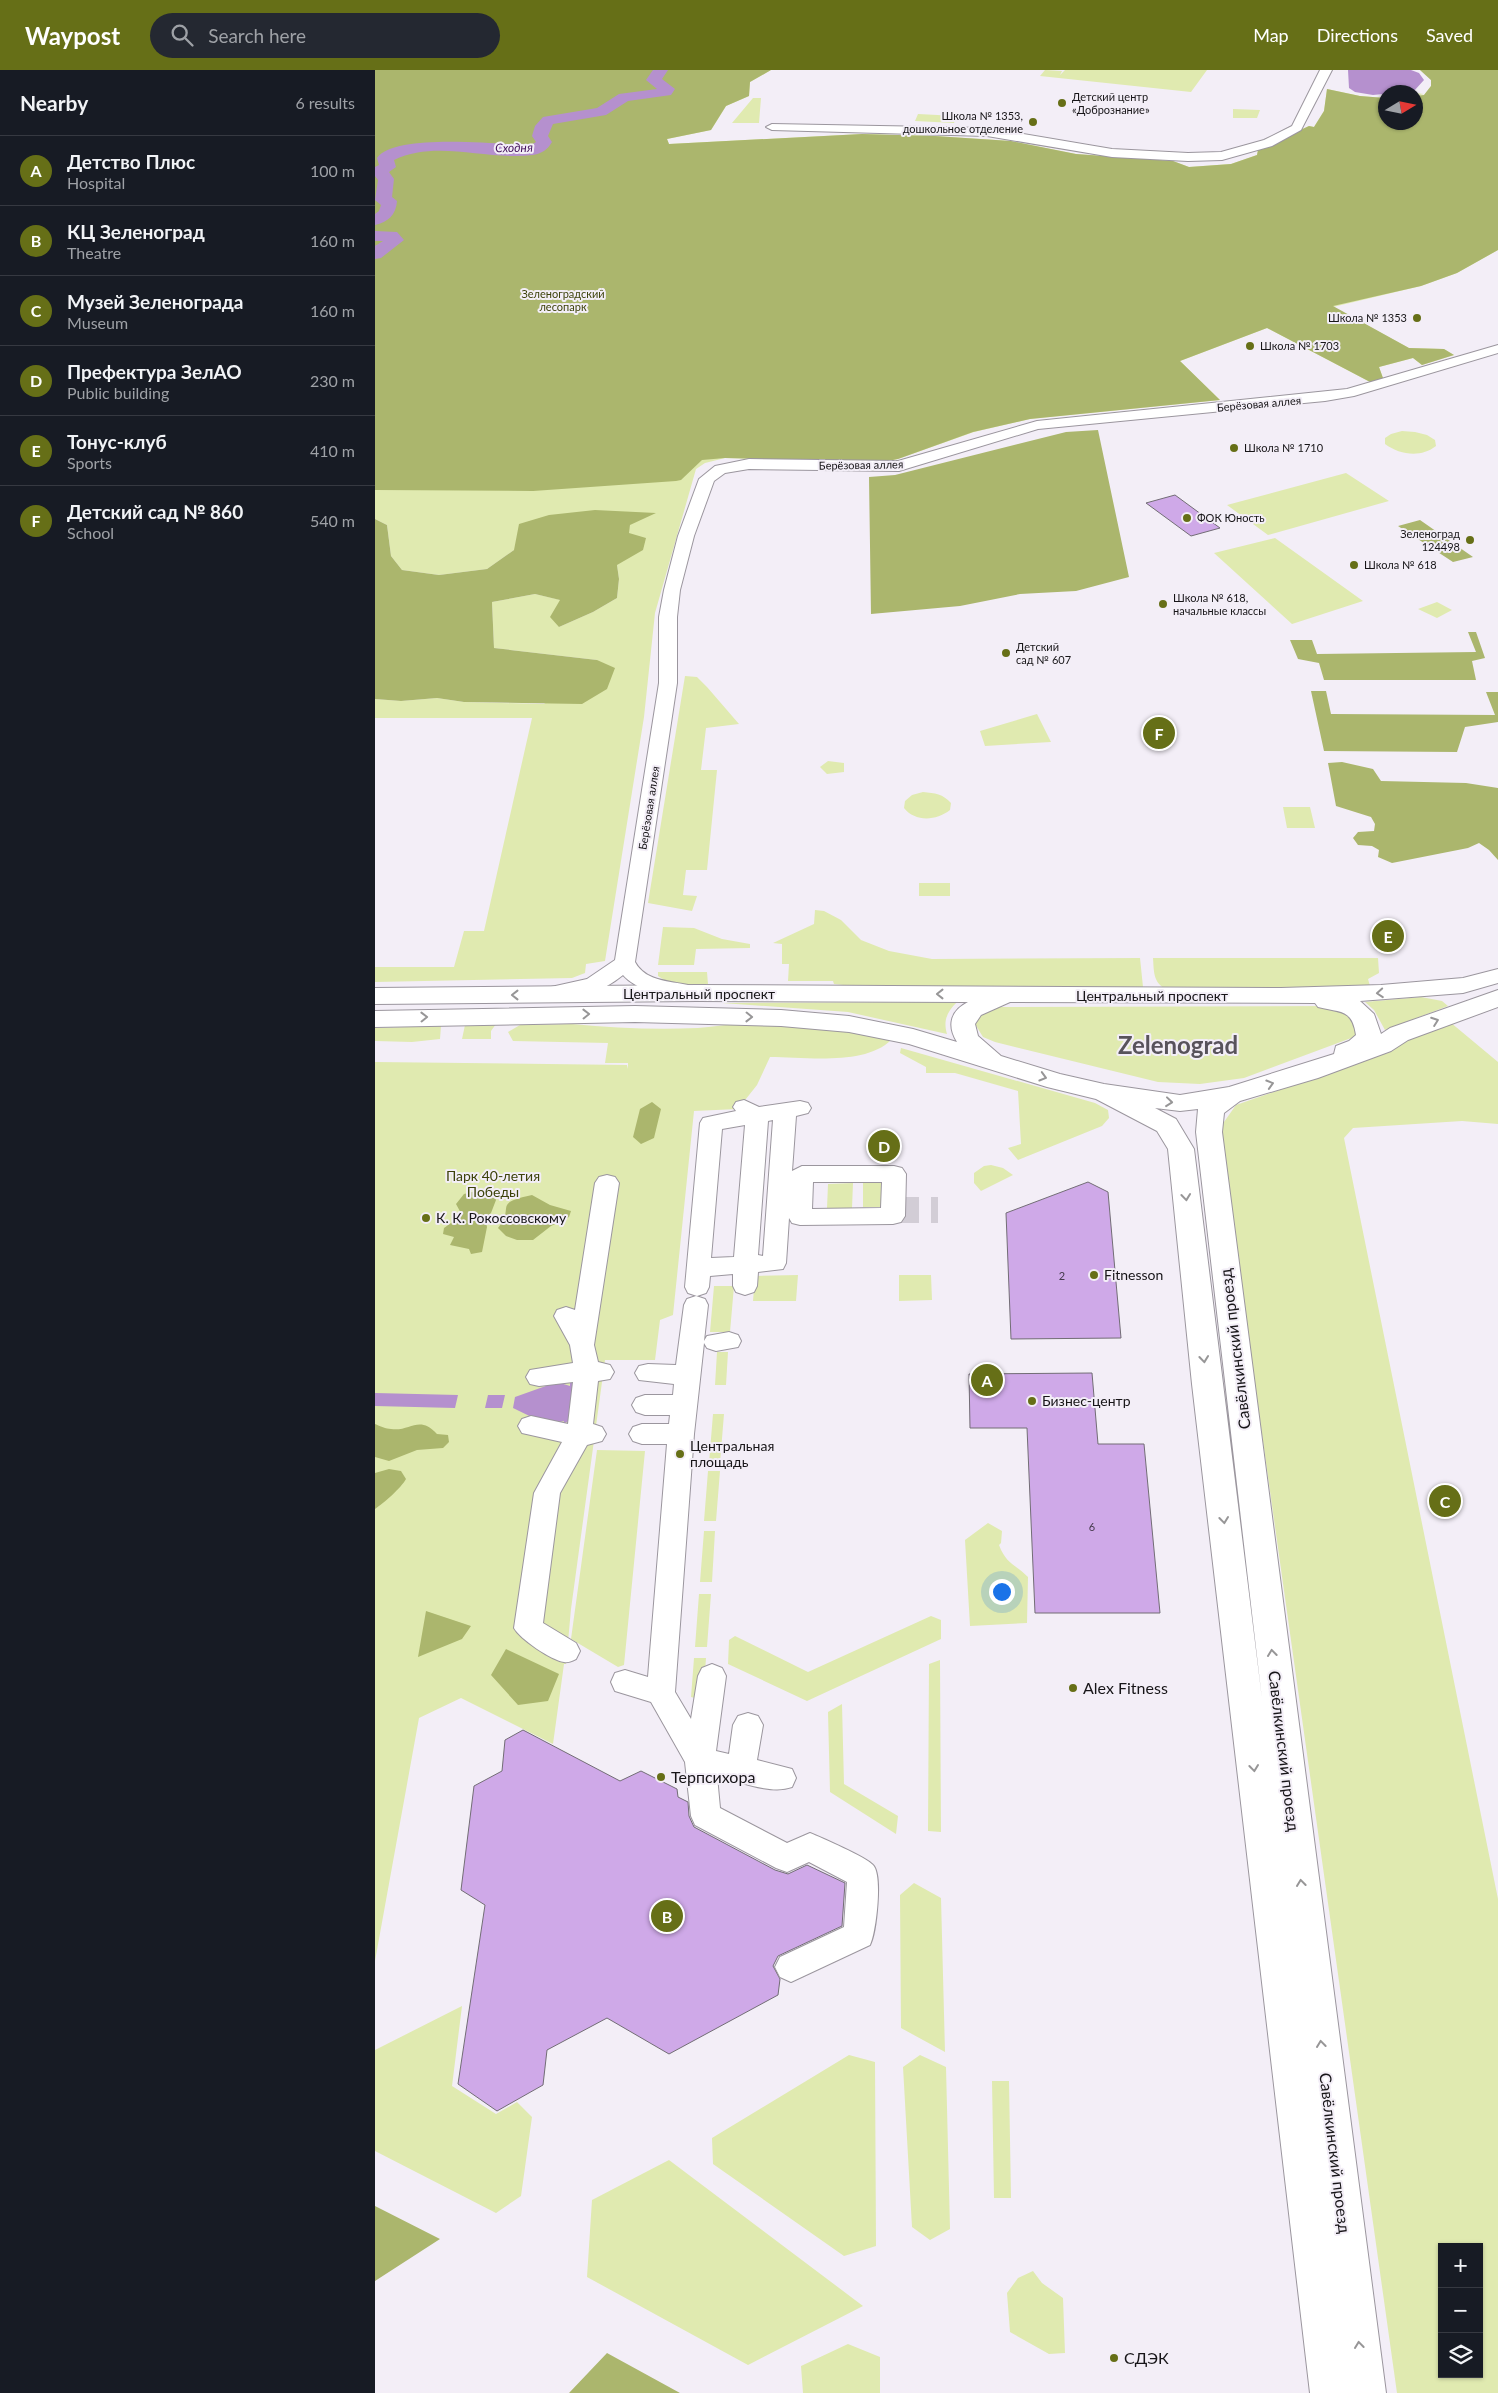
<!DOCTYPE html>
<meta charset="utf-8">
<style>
body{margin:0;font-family:Lato,sans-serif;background:#242831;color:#f1f3f6}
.controls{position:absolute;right:15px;bottom:15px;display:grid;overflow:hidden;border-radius:0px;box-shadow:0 1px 4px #0004}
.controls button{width:45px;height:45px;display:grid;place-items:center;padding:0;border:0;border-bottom:1px solid #363941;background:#171b24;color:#f1f3f6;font:25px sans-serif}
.compass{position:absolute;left:1003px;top:15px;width:45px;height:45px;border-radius:50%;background:#171b24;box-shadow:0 1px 4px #0004;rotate:80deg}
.you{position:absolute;left:626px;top:1521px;width:18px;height:18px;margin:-12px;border:4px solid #fff;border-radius:50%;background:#1a73e8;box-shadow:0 0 0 8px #1a73e833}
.badge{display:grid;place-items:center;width:32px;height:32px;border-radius:50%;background:#666f17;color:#fff;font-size:16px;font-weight:700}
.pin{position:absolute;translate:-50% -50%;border:2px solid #fff;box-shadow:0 1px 5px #0006}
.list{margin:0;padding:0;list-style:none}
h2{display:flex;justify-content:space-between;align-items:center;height:65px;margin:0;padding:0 20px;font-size:21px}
h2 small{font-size:16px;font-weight:400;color:#9ea1a6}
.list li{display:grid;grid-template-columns:32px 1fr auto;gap:15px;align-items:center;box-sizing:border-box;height:70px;padding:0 20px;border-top:1px solid #363941}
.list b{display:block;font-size:19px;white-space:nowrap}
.list p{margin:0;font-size:16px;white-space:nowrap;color:#9ea1a6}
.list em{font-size:16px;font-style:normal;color:#9ea1a6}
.icon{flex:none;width:28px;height:28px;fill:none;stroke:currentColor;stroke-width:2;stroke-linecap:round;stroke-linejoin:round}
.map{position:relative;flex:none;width:1123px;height:2323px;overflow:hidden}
header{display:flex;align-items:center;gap:30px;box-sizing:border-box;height:70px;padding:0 25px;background:#666f17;color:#fff}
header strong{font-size:24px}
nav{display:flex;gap:28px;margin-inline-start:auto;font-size:18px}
.search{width:350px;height:45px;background:#242831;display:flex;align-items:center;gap:12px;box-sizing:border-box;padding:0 18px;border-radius:28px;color:#9ea1a6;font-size:19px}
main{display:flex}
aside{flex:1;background:#171b24}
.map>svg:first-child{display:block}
.green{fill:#e0eab0;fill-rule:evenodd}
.forest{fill:#abb66d}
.water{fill:#b590ce}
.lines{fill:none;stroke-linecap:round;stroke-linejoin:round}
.stream{stroke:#b590ce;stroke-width:2.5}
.river{fill:#b590ce;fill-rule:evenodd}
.building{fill:#cfa9e8;stroke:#726d75}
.minor-tunnel{stroke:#d2cdd6;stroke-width:26;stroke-dasharray:26 12;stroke-linecap:butt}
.minor-casing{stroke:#9b969e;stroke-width:2}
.major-casing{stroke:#9b969e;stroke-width:2}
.minor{fill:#fff;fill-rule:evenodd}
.major{fill:#fff;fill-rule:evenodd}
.oneway{stroke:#979697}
.poi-dot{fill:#666f17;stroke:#f3eef7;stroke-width:2}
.labels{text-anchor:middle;stroke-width:4;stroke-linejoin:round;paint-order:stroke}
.far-poi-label{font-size:11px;fill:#171518;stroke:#f3eef7;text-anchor:start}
.far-park-label{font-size:11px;fill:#3c4209;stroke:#f3eef7}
.far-street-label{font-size:11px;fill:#171518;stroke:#f3eef7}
.number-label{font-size:11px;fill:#453a4c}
.far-water-label{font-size:12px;font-style:italic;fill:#43115b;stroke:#f3eef7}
.street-label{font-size:14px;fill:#171518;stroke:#f3eef7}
.park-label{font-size:14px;fill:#3c4209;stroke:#f3eef7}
.poi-label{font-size:14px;fill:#171518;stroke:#f3eef7;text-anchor:start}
.near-street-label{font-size:16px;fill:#171518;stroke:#f3eef7}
.near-poi-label{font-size:16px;fill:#171518;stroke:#f3eef7;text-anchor:start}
.town-label{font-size:24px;font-weight:bold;fill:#58535b;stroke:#f3eef7}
</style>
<header>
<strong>Waypost</strong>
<div class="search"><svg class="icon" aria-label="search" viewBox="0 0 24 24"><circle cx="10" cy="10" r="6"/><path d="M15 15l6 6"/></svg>Search here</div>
<nav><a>Map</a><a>Directions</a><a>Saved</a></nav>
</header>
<main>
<aside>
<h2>Nearby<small>6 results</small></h2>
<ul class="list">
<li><span class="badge">A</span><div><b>Детство Плюс</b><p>Hospital</p></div><em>100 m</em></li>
<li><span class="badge">B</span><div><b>КЦ Зеленоград</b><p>Theatre</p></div><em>160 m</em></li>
<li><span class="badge">C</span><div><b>Музей Зеленограда</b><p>Museum</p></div><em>160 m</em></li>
<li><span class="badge">D</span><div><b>Префектура ЗелАО</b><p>Public building</p></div><em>230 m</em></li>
<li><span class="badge">E</span><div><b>Тонус-клуб</b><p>Sports</p></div><em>410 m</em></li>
<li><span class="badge">F</span><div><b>Детский сад № 860</b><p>School</p></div><em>540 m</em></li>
</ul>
</aside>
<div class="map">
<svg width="1123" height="2323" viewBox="0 0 1123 2323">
<rect width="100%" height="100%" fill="#f3eef7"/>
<path class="green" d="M0,0H396L375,12L374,26L351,36L336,60L292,69L294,74L487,64L560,66L636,71L701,84L798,91L814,97L856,94L882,85L883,80L934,56L939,57L949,41L952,19L985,26L1010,28L1011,52H1040L1041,23L1049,24L1042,26L1049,25L1056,16V10L1045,0H1123V180L1082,203L1046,216L958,237L1034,278L1069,279L1079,285L1047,295L1038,288L1004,297L1008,308L997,313L892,258L805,291L845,330L655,349L599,362L523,389L507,392L350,388L330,393L321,399L280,543L269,647L230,891L211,894L210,903L197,908L0,912V897H79L89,861H109L157,648H0V629L26,631L62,628L89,632L169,634L222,590L119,578L117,532L160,524L186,530L184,557L218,542L242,528L244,509L242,495L255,455L139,480L112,499L64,505L27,500L16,486L12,455L0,449Z
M670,0L687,1L685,5L690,0H832L816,22L665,6Z
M378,28H386L384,53H357Z
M858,39L885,40L882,48H858Z
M543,44L582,46L579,53L540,51Z
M1027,361L1040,362L1052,365L1060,370L1061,376C1046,388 1025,385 1010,374V368L1016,364Z
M971,403L1014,431L893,465L852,435Z
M900,468L988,531L917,554L839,483Z
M1062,532L1077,540L1062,548L1043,539Z
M310,606L322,607L332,617L364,654L331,658L326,700H342L332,800H311L308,825L322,826L317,841L273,833Z
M662,644L676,672L610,676L605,661Z
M453,691L469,693V702L452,704L445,697Z
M548,722C560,723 568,724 576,733L575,740C561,751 540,752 529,738L530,731L537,725Z
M908,737H935L940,758H912Z
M544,813H575V826H544Z
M440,840L449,841L466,850L486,870L514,881L557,889L765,888L768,917H486L459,914L458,911H413L414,894H407V874L398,873L439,854Z
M288,857L319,858L347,869L375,874V878L321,879L319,895H283Z
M778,888H1003L1004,903L993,909L995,916L982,918H789C778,911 779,901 778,888Z
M283,902H332L333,914L302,915L294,913L283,906Z
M1046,927L1067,931L1073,936L1010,960L999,940L990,932Z
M582,932C572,942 568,950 572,964L473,942L347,933Z
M957,936L975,942L985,960L979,967L869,1008L825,1014L783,1012L620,972L608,967L600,954L602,948L617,937Z
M1075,952L1123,992V1054L1087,1051L978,1058L969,1068L1123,1829V2323H1022L844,1059L861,1035L1015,982L1027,973ZM1067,2177H1104V2304H1067Z
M121,954L116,961V969H87L90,955Z
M197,954C239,958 281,960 323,958C337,957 351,954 365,954C416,954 466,960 516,970C490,996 430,987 395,987L382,1015L363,1039L319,1041L298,1245L285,1250L280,1290H230L196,1539L191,1594H189L178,1674L86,1628L44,1648L0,1891V992L252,995L253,999V993H230L233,973L138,971L133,962L145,955Z
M66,956L65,969L37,972L0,971V958Z
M526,978L720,1033L733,1040L734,1048L727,1056L643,1090L633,1078L646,1074L643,1021L580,1003H551V997L525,983Z
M616,1095L628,1098L638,1105L606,1121L599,1113V1103L609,1096Z
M478,1113L477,1138H452L453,1114Z
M488,1113H513V1137H488Z
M423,1205L421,1231H378L380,1206Z
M524,1205H556L557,1230L524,1231Z
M339,1216H359L355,1262H335Z
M342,1282H353L351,1315H340Z
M338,1344H349L345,1393H334Z
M222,1380L270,1381L249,1595L243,1597L196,1569Z
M333,1401H345L341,1451H329Z
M613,1453L627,1461L626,1473L624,1475C631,1494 640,1494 653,1507L652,1553L595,1556L590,1470Z
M329,1461H340L337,1512H325Z
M324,1524H336L332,1577H320Z
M556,1546L566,1550V1569L432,1631L353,1594L354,1570L360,1566L433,1602Z
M319,1588H331L328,1630L316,1627Z
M565,1590L566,1762L553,1761L554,1594Z
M467,1634L469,1714L523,1746L521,1764L455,1722L453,1642Z
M539,1813L566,1828L570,1982L526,1958L525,1825Z
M87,1936L77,2016L121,2044L142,2032L157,2047L146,2126L121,2143L0,2081V1980Z
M474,1985L500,1992L501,2176L469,2186L338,2094L337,2068Z
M545,1985L571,1997L575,2159L555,2170L537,2157L528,1997Z
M617,2011H634L636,2128H619Z
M294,2090L488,2236L373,2295L212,2207L217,2130Z
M658,2201L667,2213L688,2228L690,2283L674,2284L635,2262L632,2223L643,2208Z
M473,2274L505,2287V2323H428L426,2296Z"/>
<path class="forest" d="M0,0H396L375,12L374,26L351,36L336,60L292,69L294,74L487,64L560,66L636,71L701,84L798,91L814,97L856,94L882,85L883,80L934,56L939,57L949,41L952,19L985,26L1010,28L1011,52H1040L1041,26L1049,25L1056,16V10L1045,0H1123V180L1082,203L1046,216L958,236L1034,278L1069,279L1079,285L1047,295L1038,288L1004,297L1008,308L997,313L892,258L805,291L845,330L655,349L598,362L523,389L507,392L350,388L327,390L306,410L301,411L158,421L0,420Z
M723,360L754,507L701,521L645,524L585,536L496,544L494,407L520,405L691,362Z
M220,440L281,443L255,455L254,463L271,468L268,480L242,495L244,509L242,528L218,542L184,557L175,547L185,530L160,524L117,532L119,578L222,590L240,598L232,619L207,634L89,632L62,628L26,631L0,629V449L12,455L16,486L27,500L64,505L112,499L139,480L144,454L174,445Z
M1045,450L1098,487L1078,492L1023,456Z
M1093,562H1101L1110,588L1097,591L1101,610H949L944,593L923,589L915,570H937L942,584L1101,582Z
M936,621H951L956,644L1120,645L1111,622H1123V652L1090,657L1082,682L949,681Z
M967,692L998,699L1006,711L1091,713L1123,718V790L1114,780L1104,773L1093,778L1017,793L1003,787L1004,780L997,776L983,775L978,768L983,762L999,761L1000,754L996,747L961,736L953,693Z
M277,1032L286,1039L279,1068L266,1074L258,1067L265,1039Z
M105,1120L117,1123L121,1130L116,1143L110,1148L112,1157L107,1182L96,1184L94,1179L75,1175L79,1167L68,1164L69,1158L87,1145L81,1134L89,1124Z
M157,1125L175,1135L196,1141L194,1147L176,1156L158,1170H142L131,1166L123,1158C141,1136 116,1134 157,1125Z
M0,1354C5,1356 11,1359 16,1359C35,1362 44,1344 62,1364L73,1365L74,1372L68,1378L42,1380L14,1391L0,1387Z
M14,1399L26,1401L31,1409C26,1418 9,1433 0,1439V1403Z
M51,1541L96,1556L87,1569L43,1587Z
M131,1579L184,1604L173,1631L143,1635L116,1605Z
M0,2136L65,2169L0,2211Z
M232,2283L305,2323H194Z"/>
<path class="water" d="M973,0H1036L1044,3L1049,10L1039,21L998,25L980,22L974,18Z
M195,1311L202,1315L198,1349L188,1354L189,1351L173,1355L138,1338L140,1327L182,1312L195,1316Z
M0,1323L83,1325L80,1338L0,1336Z
M113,1325H130L127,1338H110Z"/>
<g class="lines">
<path class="stream" d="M0,177L13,176"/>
<path class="river" d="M278,0H293L287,9L300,19L296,25L253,31L231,45L178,54L173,66L177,72C172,80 168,83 158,85C113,91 62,69 19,90L21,97L14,102L19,109L17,127L22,131C21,145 13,152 0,155V144L4,141L6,135L0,130L3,110L0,106V97L4,95L2,88C20,62 126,75 156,75L161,72L157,66L160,56L168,47L222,38L244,24L282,19L271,10Z
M0,161L22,162L29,170L6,188L0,189V176L8,171H0Z"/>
</g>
<path class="building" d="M800,425L845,458L816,466L771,433Z
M713,1112L733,1122L746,1268L636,1269L631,1143Z
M717,1303L723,1374H769L785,1543H660L652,1358H595L594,1304Z
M148,1660L245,1711L266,1701L302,1719L303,1727L313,1732L314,1746L319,1757L400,1800L413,1804L432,1795L470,1813L467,1856L403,1886L398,1896L405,1909L403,1925L294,1984L232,1948L172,1980L168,2015L122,2041L83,2014L110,1835L86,1820L99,1716L127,1701L130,1670Z"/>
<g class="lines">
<path class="minor-tunnel" d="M518,1140H563"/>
<g class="minor-casing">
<path id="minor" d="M945,0H957L926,60L897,76L847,90L813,91L737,87L612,66L397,60L391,57L397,54L612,58L737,79L813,83L846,82L889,70L917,56Z
M1123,275V283L979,326L950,331L663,359L524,401L374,399L350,403L339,411L319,466L305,520L302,547V613L260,892C271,913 299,911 318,916L322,921L318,926C298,931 262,921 248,905C230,920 199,933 176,927L172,922L176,917L212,909L240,890L284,613V547L289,520L303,466L324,409L340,396L374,389L523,391L662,351L972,319Z
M369,1030L384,1037L425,1031L433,1033L436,1038L433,1043L421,1046L417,1101L427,1096H519L527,1098L531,1104L530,1146L526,1152L518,1154L425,1155L417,1153L414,1148L411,1193L408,1199L383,1202L382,1216L379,1222L370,1225L361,1222L358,1216V1204L335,1206L334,1217L331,1223L322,1226L313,1223L310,1217L325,1053L328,1048L361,1041L358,1037L361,1032ZM398,1050L388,1186L383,1185L393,1051ZM370,1055L359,1187L336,1188L347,1059ZM438,1112H507L506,1138L437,1139Z
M232,1105L240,1107L244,1113L219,1275L223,1292L235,1295L239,1302L235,1309L223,1311L218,1354L227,1357L231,1364L227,1371L212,1375L185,1423L168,1553L201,1573L205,1581L201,1589C197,1591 193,1593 189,1592C176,1590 145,1569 139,1558L159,1423L187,1372L147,1363L143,1356L147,1349L156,1346L193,1354L198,1312L164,1316L155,1314L151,1307L155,1300L198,1293L195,1275L179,1246L182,1240L191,1237L200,1240L220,1113L224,1107Z
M321,1226L330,1229L333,1235L329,1271L332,1266L354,1262L363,1265L366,1271L363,1277L341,1281L332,1278L329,1273L319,1364L300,1622L316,1649L323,1606L327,1598L337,1594L347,1598L351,1606L341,1681L354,1684L358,1655L363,1646L373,1643L383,1646L388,1655L382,1690L417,1699L421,1708L417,1717C396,1725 363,1711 342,1706L345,1738L412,1773L435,1763C447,1768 491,1787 498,1795C508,1805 501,1863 495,1875L416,1912L405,1907L400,1897L405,1887L469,1857L472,1812L434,1792L412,1802L401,1798L320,1755L316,1746L310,1692L276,1632L240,1621L236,1612L240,1603L250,1600L273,1607L292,1374H267L258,1371L254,1364L258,1357L267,1354H294L295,1345H270L261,1342L257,1335L261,1328L270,1325H298L299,1314L264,1310L260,1303L264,1296L273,1294L301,1295L309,1235L312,1229Z"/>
</g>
<g class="major-casing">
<path id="major" d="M1123,899V913L1088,923L985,931L999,944L1006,964L1015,958L1123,920V937L1033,970L1016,981L943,1008L865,1031L849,1043L847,1062L1011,2323H935L817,1314L793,1079L782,1061L721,1029L672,1017L534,974L474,962L406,956L260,952L0,957V941L260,936L406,940L474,946L538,959L582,972C572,956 575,941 593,932L322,931L0,934V918L322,915L906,918L1006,915L1088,908ZM635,932L940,933L943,937C965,943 977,938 981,965L974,971L961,976L959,984L854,1017L805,1025L729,1014L685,1004L626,986L603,966L600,954L606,945ZM780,1038L805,1041L823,1039L821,1062L887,1629L819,1079L801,1049Z"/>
</g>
<use href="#minor" class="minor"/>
<use href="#major" class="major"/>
</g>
<defs><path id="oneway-chevron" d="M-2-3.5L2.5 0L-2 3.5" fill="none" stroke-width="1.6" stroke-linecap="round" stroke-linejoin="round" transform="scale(1.25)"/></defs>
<g class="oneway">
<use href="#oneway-chevron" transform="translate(1005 923) rotate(176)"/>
<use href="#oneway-chevron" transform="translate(565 924) rotate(-180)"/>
<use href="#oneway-chevron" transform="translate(140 925) rotate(180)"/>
<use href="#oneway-chevron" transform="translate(211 944) rotate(-1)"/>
<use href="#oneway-chevron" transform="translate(49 947) rotate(-1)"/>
<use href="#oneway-chevron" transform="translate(374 947) rotate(1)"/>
<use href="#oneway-chevron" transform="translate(1060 951) rotate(-20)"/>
<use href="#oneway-chevron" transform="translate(668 1007) rotate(16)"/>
<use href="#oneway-chevron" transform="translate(895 1014) rotate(-17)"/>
<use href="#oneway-chevron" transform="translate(794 1032) rotate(6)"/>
<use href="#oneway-chevron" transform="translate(811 1127) rotate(84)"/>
<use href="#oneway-chevron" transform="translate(829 1289) rotate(84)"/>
<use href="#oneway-chevron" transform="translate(849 1450) rotate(83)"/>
<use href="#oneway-chevron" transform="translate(897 1583) rotate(-97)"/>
<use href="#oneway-chevron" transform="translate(879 1698) rotate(83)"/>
<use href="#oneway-chevron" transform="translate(926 1813) rotate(-97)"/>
<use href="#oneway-chevron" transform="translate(946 1974) rotate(-97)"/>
<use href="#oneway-chevron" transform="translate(984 2275) rotate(-97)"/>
</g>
<g class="poi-dot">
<circle cx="687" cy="33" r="5"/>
<circle cx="658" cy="52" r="5"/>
<circle cx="1042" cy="248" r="5"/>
<circle cx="875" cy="276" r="5"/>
<circle cx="859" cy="378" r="5"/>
<circle cx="812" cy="448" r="5"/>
<circle cx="1095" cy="470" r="5"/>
<circle cx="979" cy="495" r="5"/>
<circle cx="788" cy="534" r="5"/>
<circle cx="631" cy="583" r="5"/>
<circle cx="51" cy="1148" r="5"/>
<circle cx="719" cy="1205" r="5"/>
<circle cx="657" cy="1331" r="5"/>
<circle cx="305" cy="1384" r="5"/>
<circle cx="698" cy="1618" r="5"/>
<circle cx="286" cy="1707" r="5"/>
<circle cx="739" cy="2288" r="5"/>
</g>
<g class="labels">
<g class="far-poi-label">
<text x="697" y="31">Детский центр<tspan x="697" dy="13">«Добрознание»</tspan></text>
<text x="648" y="50" text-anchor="end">Школа № 1353,<tspan x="648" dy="13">дошкольное отделение</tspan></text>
<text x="1032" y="252" text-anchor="end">Школа № 1353</text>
<text x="885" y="280">Школа № 1703</text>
<text x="869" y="382">Школа № 1710</text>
<text x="822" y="452">ФОК Юность</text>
<text x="1085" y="468" text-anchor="end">Зеленоград<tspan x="1085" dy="13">124498</tspan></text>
<text x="989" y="499">Школа № 618</text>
<text x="798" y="532">Школа № 618,<tspan x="798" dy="13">начальные классы</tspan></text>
<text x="641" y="581">Детский<tspan x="641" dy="13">сад № 607</tspan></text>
</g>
<g class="far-park-label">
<text x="188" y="228">Зеленоградский<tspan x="188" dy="13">лесопарк</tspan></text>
</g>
<g class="far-street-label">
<text transform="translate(884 334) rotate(-5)" y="4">Берёзовая аллея</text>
<text transform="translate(486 395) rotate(-1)" y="4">Берёзовая аллея</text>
<text transform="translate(274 738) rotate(-81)" y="4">Берёзовая аллея</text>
</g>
<g class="number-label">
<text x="687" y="1210">2</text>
<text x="717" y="1461">6</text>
</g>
<g class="far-water-label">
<text transform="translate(139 78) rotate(-1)" y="4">Сходня</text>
</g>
<g class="street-label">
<text x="324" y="929">Центральный проспект</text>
<text x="777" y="931">Центральный проспект</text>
</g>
<g class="park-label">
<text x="118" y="1111">Парк 40-летия<tspan x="118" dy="16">Победы</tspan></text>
</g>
<g class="poi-label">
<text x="61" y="1153">К. К. Рокоссовскому</text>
<text x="729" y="1210">Fitnesson</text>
<text x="667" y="1336">Бизнес-центр</text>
<text x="315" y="1381">Центральная<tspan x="315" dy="16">площадь</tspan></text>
</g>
<g class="near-street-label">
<text transform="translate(860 1279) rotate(-97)" y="6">Савёлкинский проезд</text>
<text transform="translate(909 1681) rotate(83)" y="6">Савёлкинский проезд</text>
<text transform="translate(960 2083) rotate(83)" y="6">Савёлкинский проезд</text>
</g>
<g class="near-poi-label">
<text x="708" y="1624">Alex Fitness</text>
<text x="296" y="1713">Терпсихора</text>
<text x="749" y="2294">СДЭК</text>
</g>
<g class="town-label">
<text x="803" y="984">Zelenograd</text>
</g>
</g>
</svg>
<div class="controls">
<button>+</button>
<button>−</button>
<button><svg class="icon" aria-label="layers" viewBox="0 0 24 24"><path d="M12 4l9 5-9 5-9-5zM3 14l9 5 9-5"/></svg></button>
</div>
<svg class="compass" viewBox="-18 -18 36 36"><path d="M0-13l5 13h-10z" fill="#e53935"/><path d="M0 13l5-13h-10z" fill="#9ea1a6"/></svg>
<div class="you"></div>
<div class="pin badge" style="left:612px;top:1310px">A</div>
<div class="pin badge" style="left:292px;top:1846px">B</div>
<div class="pin badge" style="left:1070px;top:1431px">C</div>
<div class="pin badge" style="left:509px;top:1076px">D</div>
<div class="pin badge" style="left:1013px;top:866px">E</div>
<div class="pin badge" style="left:784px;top:663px">F</div>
</div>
</main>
